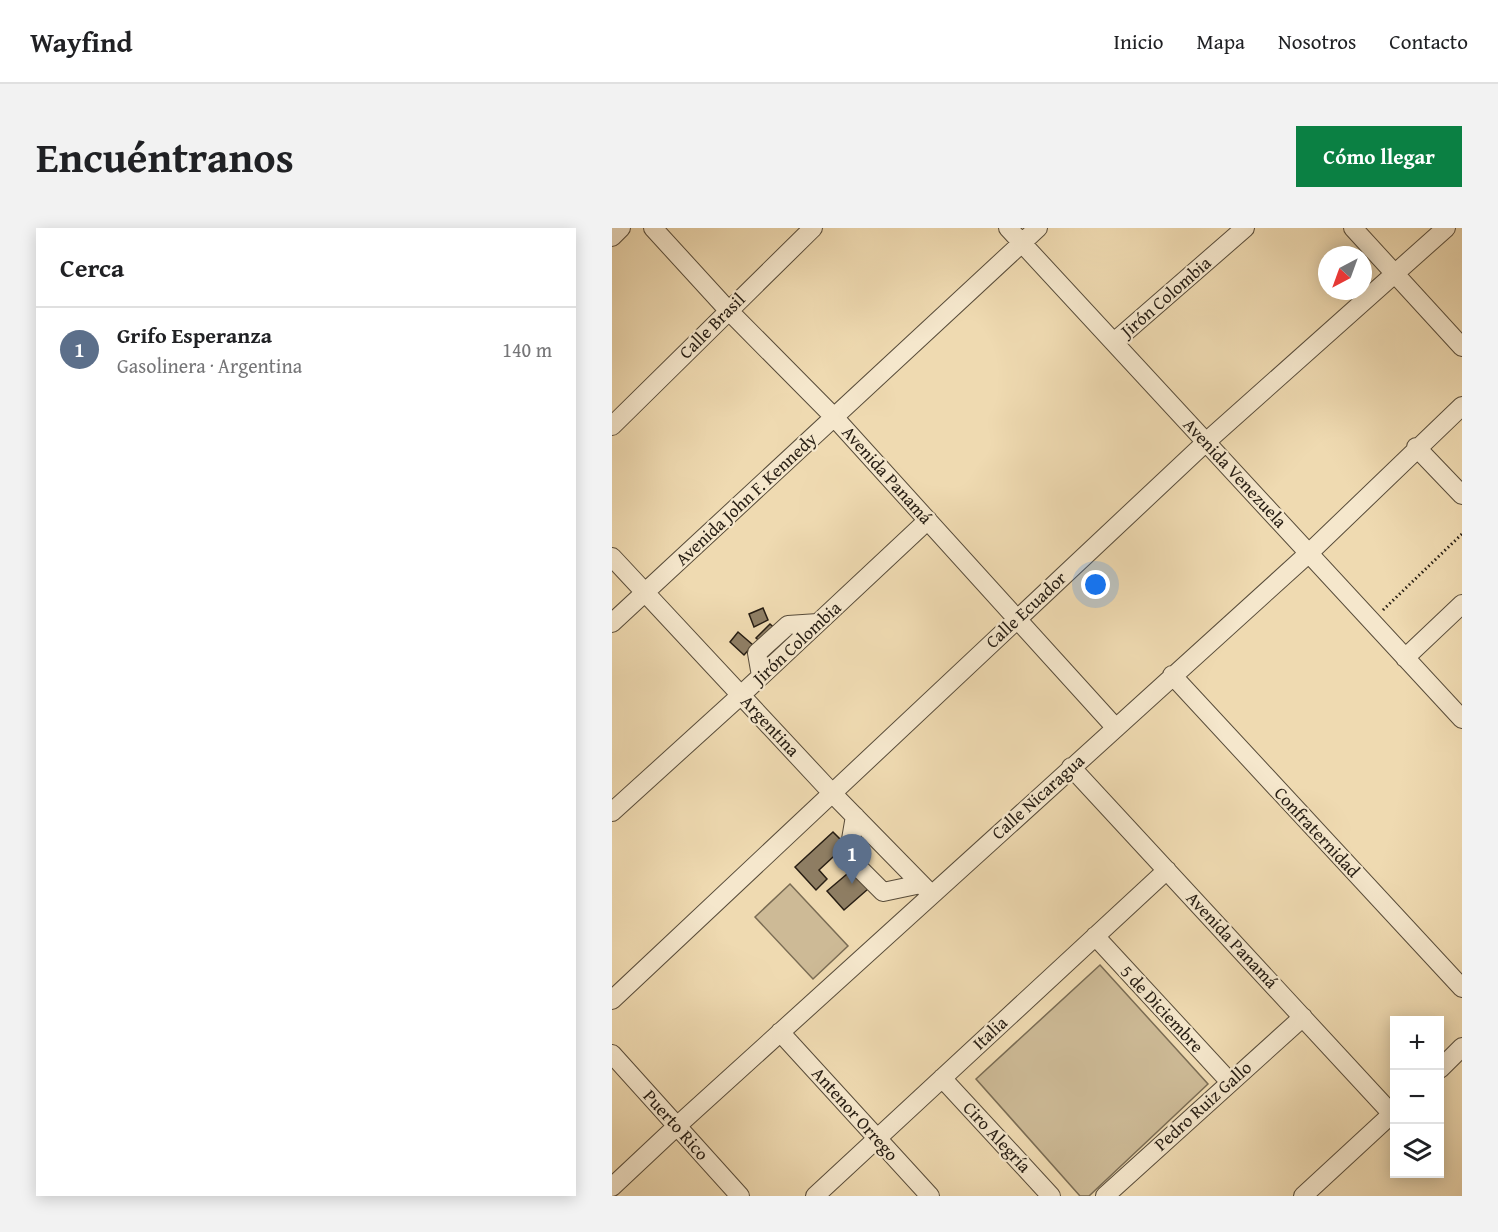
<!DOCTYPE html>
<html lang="es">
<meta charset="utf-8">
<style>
body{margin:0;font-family:"Gentium Book Plus",serif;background:#f2f2f2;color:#202124}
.controls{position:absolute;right:18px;bottom:18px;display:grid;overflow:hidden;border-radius:0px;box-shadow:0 3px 15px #0003}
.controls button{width:54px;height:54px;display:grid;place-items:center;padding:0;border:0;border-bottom:2px solid #e0e0e0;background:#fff;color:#202124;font:30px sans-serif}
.compass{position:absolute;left:706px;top:18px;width:54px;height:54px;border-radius:50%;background:#fff;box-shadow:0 3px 15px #0003;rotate:221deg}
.you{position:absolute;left:484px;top:357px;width:21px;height:21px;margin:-15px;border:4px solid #fff;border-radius:50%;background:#1a73e8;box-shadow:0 0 0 9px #1a73e833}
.badge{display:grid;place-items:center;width:39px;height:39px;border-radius:50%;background:#0b8043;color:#fff;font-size:20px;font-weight:700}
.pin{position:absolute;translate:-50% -50px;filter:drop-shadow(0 2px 3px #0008)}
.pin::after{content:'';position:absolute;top:32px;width:21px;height:18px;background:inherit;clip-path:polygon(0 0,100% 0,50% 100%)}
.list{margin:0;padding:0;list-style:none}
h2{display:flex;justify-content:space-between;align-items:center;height:78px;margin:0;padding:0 24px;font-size:26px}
h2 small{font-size:20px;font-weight:400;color:#757577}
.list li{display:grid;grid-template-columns:39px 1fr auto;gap:18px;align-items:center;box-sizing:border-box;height:84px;padding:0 24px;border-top:2px solid #e0e0e0}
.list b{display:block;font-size:22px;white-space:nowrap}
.list p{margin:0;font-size:20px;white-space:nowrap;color:#757577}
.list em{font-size:20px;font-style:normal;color:#757577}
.icon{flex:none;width:33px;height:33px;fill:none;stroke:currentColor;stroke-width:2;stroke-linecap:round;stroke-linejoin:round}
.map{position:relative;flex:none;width:850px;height:968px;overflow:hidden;border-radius:0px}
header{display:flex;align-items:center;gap:36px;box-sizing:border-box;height:84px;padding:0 30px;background:#fff;border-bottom:2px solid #e0e0e0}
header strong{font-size:28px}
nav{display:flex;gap:33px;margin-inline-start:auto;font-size:21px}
.intro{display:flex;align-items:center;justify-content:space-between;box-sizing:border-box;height:144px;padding:0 36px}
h1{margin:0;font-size:42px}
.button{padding:15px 27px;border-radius:0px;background:#0b8043;color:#fff;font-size:21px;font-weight:700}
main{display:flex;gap:36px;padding:0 36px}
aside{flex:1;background:#fff;border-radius:0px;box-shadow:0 3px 15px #0003}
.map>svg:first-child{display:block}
.green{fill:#cdba96;stroke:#7a6c54;stroke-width:1.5}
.building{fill:#8f7f65;stroke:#261d13;stroke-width:1.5}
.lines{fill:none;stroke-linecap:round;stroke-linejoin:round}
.minor-casing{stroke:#584c3a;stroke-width:20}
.path{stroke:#261d13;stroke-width:3;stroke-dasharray:1.5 3;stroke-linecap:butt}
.minor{stroke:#f5e7cc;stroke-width:18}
.labels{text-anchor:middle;stroke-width:4.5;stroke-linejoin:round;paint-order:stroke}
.street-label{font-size:18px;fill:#261d13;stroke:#f5e7cc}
</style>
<header>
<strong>Wayfind</strong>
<nav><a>Inicio</a><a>Mapa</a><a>Nosotros</a><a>Contacto</a></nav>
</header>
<div class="intro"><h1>Encuéntranos</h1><a class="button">Cómo llegar</a></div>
<main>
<aside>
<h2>Cerca<small></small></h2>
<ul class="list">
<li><span class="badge" style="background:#5c6f8a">1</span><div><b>Grifo Esperanza</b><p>Gasolinera · Argentina</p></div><em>140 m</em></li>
</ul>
</aside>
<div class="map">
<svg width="850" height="968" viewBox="0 0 850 968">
<rect width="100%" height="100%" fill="#efdab1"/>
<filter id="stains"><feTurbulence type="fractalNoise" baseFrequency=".00333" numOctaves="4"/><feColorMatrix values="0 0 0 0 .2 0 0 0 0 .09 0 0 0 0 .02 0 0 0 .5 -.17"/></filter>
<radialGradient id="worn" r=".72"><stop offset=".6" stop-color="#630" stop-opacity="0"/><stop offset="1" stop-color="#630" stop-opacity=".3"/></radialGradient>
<path class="green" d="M178,656L236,718L201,751L143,689Z
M488,737L596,856L477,968H468L364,851Z"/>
<path class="building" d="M151,380L156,392L142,399L137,386Z
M158,396L167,404L153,418L144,410Z
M126,404L141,417L132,427L118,414Z
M221,604L234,617L207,642L215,651L204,662L183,639Z
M248,635L264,654L232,682L215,663Z"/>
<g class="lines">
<g class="minor-casing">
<path id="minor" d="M41,0L116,82L222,189L503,499
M396,0L850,491
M741,0L850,119
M0,9L9,0
M502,114L633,0
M0,198L201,0
M804,219L850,267
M0,329L221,566L319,666
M0,395L426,0
M793,430L850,376
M560,447L850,760
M149,448L145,425L176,397L206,395
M459,539L780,886
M0,584L129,467L316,292
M243,588L236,629L271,664L309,656
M483,708L617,853
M0,772L594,214L834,0
M168,804L318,968
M0,826L128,968
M828,841L850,819
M330,850L439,968
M0,959L65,898L697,325L850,178
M203,968L555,642
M493,968L691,789
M691,968L782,884"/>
</g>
<path class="path" d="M771,382L850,306"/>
<use href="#minor" class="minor"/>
</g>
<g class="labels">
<g class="street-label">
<text transform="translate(554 69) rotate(-41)" y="6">Jirón Colombia</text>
<text transform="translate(100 98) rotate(-45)" y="6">Calle Brasil</text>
<text transform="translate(623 245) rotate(47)" y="6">Avenida Venezuela</text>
<text transform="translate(275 247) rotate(48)" y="6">Avenida Panamá</text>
<text transform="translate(134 271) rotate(-43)" y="6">Avenida John F. Kennedy</text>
<text transform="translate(414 382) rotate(-43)" y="6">Calle Ecuador</text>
<text transform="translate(185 415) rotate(-43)" y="6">Jirón Colombia</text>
<text transform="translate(158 498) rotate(47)" y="6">Argentina</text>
<text transform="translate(426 569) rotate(-42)" y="6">Calle Nicaragua</text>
<text transform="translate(705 604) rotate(47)" y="6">Confraternidad</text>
<text transform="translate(620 712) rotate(47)" y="6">Avenida Panamá</text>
<text transform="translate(550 781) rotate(47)" y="6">5 de Diciembre</text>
<text transform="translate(378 805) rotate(-43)" y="6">Italia</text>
<text transform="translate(591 878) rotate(-42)" y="6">Pedro Ruiz Gallo</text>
<text transform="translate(243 886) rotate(48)" y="6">Antenor Orrego</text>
<text transform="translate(64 897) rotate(48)" y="6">Puerto Rico</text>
<text transform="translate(385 909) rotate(47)" y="6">Ciro Alegría</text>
</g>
</g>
<rect width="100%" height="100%" filter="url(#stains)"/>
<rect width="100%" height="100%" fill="url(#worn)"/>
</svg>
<div class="controls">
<button>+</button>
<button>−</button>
<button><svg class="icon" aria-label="layers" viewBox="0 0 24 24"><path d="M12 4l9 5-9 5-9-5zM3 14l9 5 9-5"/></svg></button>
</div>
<svg class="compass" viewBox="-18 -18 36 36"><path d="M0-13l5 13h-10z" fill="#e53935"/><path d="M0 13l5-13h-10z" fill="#757577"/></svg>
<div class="you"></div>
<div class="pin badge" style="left:240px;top:656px;background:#5c6f8a">1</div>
</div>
</main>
